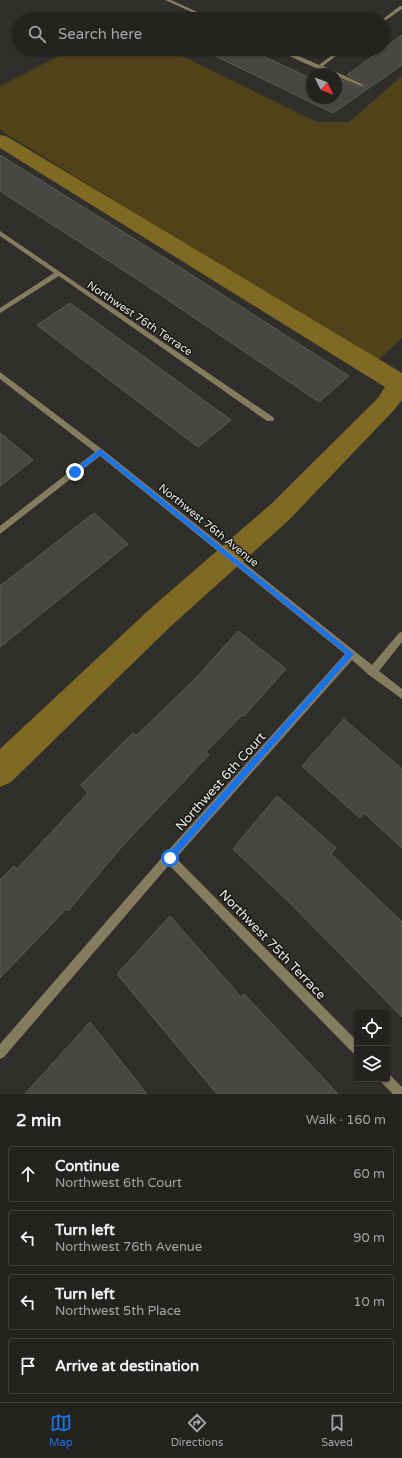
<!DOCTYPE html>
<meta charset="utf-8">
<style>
body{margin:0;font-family:"Varela Round",sans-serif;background:#2d2b29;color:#f1f3f6}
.controls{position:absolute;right:12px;bottom:12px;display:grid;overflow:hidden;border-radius:4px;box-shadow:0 1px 3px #0004}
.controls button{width:36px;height:36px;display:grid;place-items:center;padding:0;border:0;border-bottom:1px solid #42403e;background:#252320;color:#f1f3f6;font:20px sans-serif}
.compass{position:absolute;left:306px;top:68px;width:36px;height:36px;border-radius:50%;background:#252320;box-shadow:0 1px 3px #0004;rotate:133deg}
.stop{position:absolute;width:12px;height:12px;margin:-9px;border:3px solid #1a73e8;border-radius:50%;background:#fff}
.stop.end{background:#1a73e8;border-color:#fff;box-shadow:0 1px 4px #0008}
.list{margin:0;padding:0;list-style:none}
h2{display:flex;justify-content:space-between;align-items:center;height:52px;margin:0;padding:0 16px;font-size:17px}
h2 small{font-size:13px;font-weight:400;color:#a3a4a5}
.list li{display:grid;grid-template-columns:26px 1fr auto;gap:12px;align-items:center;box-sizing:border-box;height:56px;margin:0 8px 8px;padding:0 8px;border:1px solid #42403e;border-radius:4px}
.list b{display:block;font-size:15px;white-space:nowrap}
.list p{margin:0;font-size:13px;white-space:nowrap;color:#a3a4a5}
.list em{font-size:13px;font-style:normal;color:#a3a4a5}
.icon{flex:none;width:22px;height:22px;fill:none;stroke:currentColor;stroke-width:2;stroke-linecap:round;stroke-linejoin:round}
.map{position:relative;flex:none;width:402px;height:1094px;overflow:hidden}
.search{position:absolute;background:#252320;box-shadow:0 1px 3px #0004;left:12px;right:12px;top:12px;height:44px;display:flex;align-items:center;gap:10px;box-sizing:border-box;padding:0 14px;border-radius:22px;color:#a3a4a5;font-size:15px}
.sheet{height:308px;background:#252320}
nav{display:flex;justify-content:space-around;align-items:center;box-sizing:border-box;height:56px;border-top:1px solid #42403e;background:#252320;font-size:11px;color:#a3a4a5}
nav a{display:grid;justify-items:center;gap:2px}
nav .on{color:#1a73e8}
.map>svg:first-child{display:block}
.green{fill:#50431a}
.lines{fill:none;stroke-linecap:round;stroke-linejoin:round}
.canal{fill:#806a23;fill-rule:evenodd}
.building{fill:#494743;stroke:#5e5c57}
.street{fill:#857c60;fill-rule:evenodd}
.route{fill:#1a73e8}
.labels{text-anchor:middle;stroke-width:3;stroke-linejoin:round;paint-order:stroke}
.street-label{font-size:11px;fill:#ebeae7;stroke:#181715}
.near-street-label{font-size:13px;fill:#ebeae7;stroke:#181715}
</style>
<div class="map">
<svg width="402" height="1094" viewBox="0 0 402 1094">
<rect width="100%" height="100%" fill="#312f2b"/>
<path class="green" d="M73,49H168L317,122H349L402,76V338L376,362L0,130V86Z"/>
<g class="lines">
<path class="canal" d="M0,135L6,136L402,373V400L394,410L289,520L171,626L11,782L0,787V749L151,608L271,504L378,398L385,387L0,148Z"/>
</g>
<path class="building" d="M402,35V65L333,113L205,51L208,49H248L312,79V98H336V83L340,79L359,87L366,86V84L347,75Z
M0,155L181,268L349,376L319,402L137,279L0,191Z
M70,303L231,420L198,447L37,325Z
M0,433L33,460L0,486Z
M94,513L128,544L0,647V586Z
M238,631L286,669L244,716L242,715L206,752L209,755L124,844L68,911L66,909L0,978V880L14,866L17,869L88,793L81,785L133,733L136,736L197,677Z
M344,719L402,769V848L364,813L360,818L302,766Z
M277,796L336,848L331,854L402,922V1017L291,904L233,849Z
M170,916L241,997L244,994L338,1094H217L117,974Z
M90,1022L147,1094H25Z"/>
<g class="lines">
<path class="street" d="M165,0H171L213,19H207Z
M400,6H402V9L383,22V19Z
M277,49H283L319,65L340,49H345L323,66L365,85L360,86L336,76V74C327,74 285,55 277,49Z
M0,231L273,417L274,419L273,421H267L59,276L0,313V308L54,273L0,236Z
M0,372L103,450L372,665L399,633L402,632V642L379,671L402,689V699L369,675L352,660L176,858L357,1041V1055L353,1053L169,865L4,1057L0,1059V1044L165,854L345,654L100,456L0,534V526L95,452L0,379Z
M387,1074L390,1075L402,1087V1094H393L382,1083L380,1079H387Z"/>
</g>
<path class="route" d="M100,449L354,654L172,860L170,862L167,860V855L346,654L100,455L77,473H73V470Z"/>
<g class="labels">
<g class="street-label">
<text transform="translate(140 318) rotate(34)" y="4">Northwest 76th Terrace</text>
<text transform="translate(209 525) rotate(39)" y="4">Northwest 76th Avenue</text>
</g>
<g class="near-street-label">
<text transform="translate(220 781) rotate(-48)" y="5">Northwest 6th Court</text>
<text transform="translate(273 944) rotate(46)" y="5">Northwest 75th Terrace</text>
</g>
</g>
</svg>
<div class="controls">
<button><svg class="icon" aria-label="locate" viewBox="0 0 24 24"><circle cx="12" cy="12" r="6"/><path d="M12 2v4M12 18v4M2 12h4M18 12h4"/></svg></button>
<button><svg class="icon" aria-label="layers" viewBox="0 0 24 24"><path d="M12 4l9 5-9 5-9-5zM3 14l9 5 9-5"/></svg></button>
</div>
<svg class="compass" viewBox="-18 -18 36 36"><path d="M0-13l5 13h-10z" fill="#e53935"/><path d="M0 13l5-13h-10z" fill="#a3a4a5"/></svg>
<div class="stop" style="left:170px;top:858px"></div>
<div class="stop end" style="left:75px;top:472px"></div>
<div class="search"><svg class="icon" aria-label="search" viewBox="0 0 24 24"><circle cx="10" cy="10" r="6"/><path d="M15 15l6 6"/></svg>Search here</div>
</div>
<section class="sheet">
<h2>2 min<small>Walk · 160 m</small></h2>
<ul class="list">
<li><svg class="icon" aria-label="ahead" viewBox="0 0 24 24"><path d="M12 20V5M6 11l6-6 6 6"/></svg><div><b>Continue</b><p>Northwest 6th Court</p></div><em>60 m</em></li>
<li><svg class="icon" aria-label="left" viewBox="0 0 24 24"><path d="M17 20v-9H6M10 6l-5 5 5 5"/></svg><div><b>Turn left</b><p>Northwest 76th Avenue</p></div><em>90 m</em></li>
<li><svg class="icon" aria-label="left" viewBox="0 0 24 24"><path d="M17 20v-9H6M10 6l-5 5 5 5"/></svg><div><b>Turn left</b><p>Northwest 5th Place</p></div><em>10 m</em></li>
<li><svg class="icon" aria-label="arrive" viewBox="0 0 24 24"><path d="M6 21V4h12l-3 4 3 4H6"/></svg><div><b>Arrive at destination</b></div></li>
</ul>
</section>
<nav>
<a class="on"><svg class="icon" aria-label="map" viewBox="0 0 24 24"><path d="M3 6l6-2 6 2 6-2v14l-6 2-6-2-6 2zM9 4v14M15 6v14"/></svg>Map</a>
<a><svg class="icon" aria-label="directions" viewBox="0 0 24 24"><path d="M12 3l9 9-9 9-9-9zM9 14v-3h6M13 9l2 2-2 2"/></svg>Directions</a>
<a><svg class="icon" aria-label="saved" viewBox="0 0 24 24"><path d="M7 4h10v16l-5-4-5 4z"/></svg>Saved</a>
</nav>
